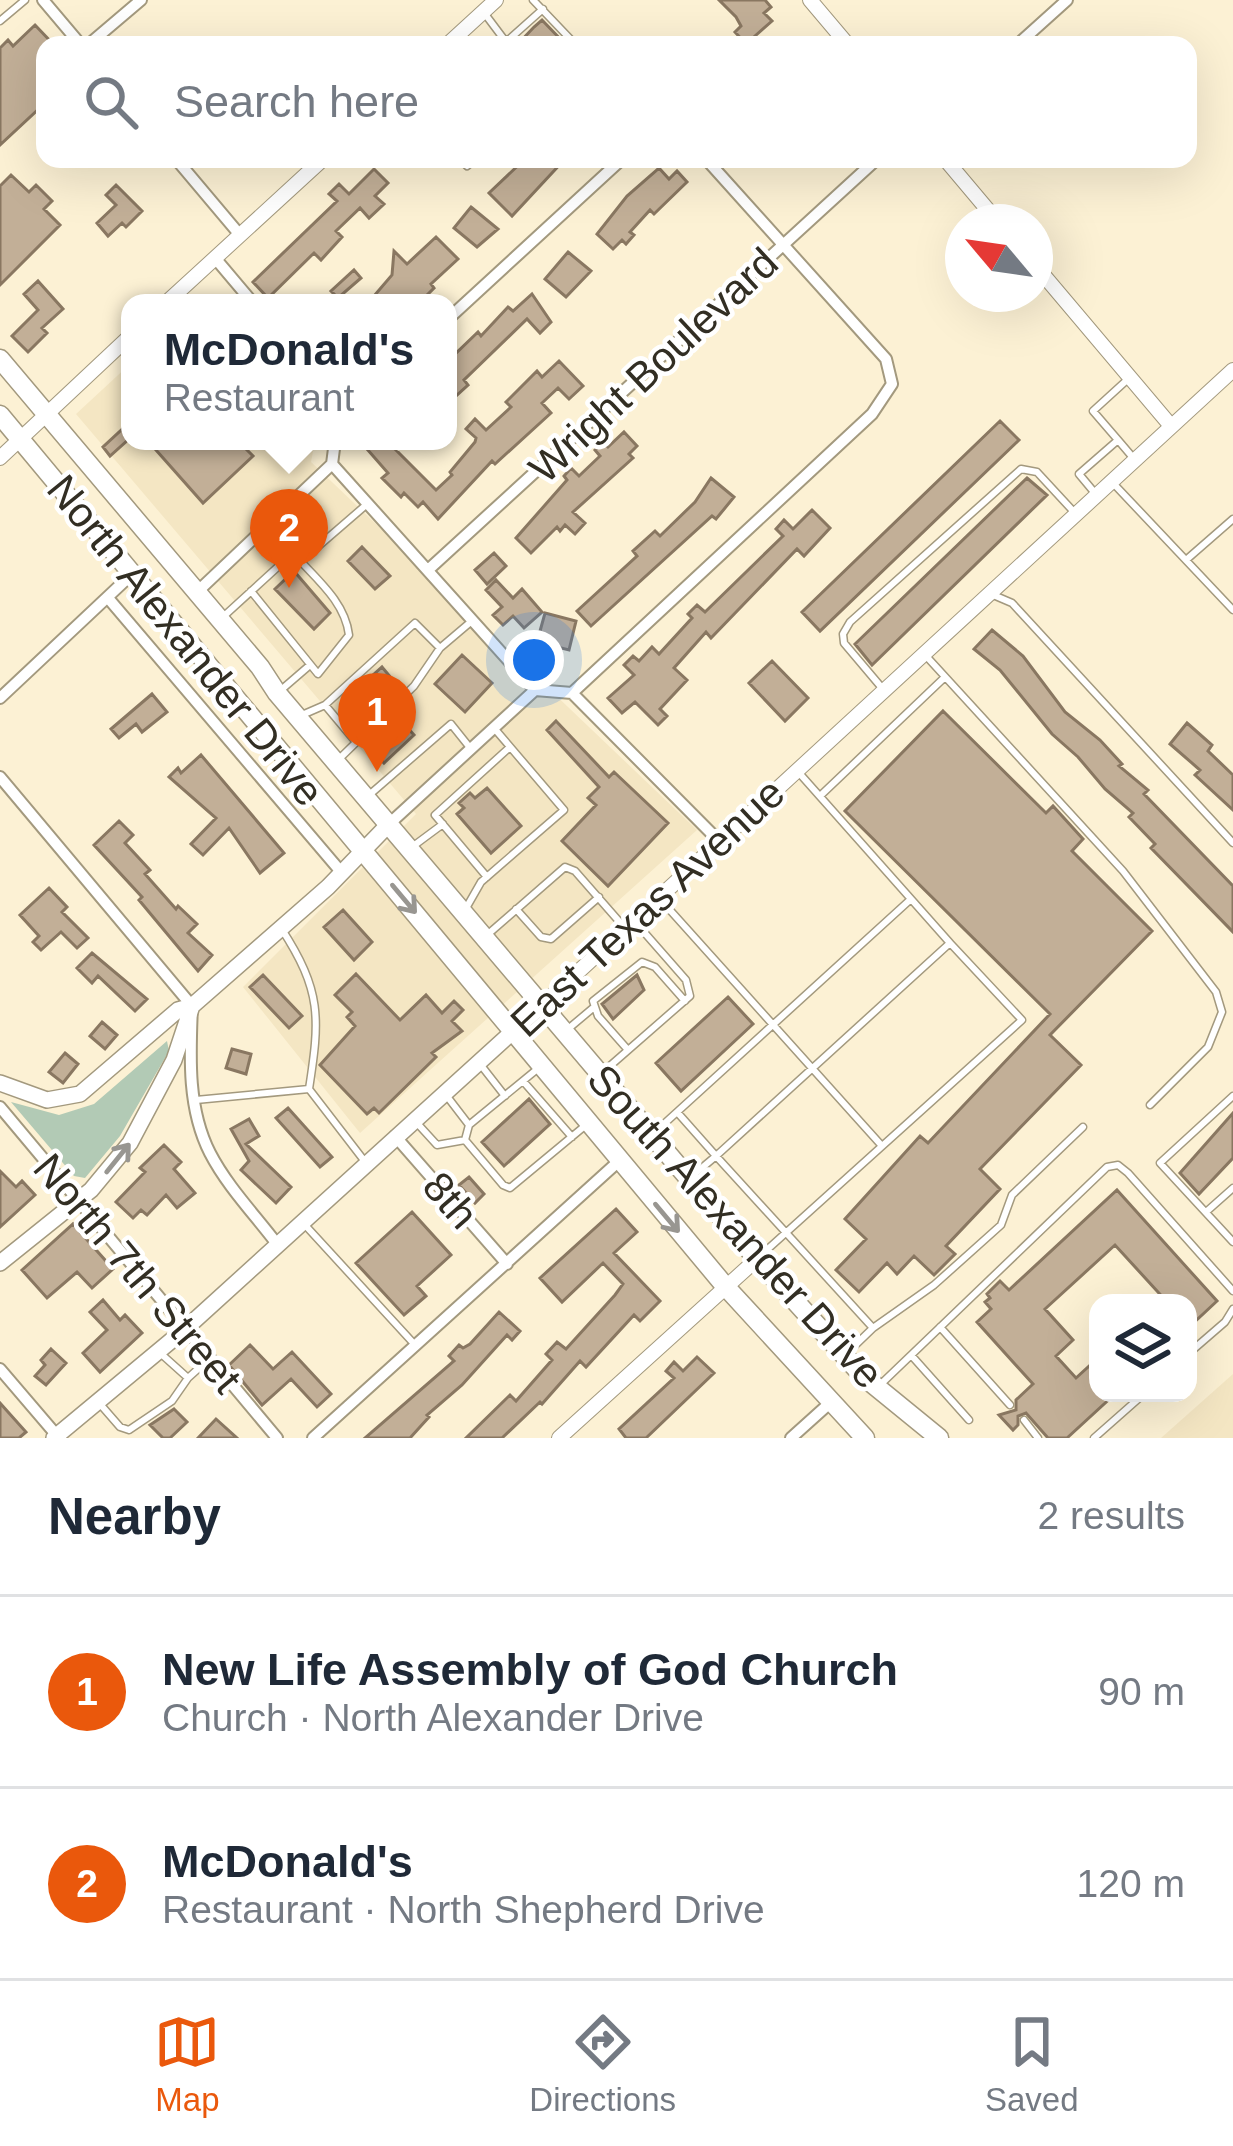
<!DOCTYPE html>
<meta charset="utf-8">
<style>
body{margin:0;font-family:Helvetica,sans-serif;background:#f2f2f3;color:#1f2937}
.controls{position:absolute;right:36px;bottom:36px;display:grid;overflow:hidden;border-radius:24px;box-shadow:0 12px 48px #0002}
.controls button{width:108px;height:108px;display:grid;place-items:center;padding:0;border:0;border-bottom:3px solid #e0e1e3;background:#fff;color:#1f2937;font:60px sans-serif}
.compass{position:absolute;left:945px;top:204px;width:108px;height:108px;border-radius:50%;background:#fff;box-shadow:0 12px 48px #0002;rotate:299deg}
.you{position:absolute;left:534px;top:660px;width:42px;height:42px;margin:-30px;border:9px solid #fff;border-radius:50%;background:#1a73e8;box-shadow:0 0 0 18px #1a73e833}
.badge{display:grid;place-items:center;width:78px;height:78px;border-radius:50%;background:#ea580c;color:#fff;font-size:39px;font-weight:700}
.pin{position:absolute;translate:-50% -99px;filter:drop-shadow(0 3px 6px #0008)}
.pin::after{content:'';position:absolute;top:63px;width:42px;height:36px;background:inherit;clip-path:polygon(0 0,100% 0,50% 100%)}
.popup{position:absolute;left:121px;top:294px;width:336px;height:156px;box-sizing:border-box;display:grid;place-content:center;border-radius:24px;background:#fff;filter:drop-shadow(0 3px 9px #0005);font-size:39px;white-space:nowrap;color:#747a83}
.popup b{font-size:45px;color:#1f2937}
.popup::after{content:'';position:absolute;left:50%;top:100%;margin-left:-24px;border:24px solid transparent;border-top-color:#fff}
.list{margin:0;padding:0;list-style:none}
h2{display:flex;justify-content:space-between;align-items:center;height:156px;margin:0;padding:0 48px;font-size:51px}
h2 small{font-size:39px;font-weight:400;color:#747a83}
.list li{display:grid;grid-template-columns:78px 1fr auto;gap:36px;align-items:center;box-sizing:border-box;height:192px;padding:0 48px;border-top:3px solid #e0e1e3}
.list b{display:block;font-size:45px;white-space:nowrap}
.list p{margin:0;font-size:39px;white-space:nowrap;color:#747a83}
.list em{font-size:39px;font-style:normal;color:#747a83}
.icon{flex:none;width:66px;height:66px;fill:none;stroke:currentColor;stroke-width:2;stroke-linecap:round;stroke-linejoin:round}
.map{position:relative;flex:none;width:1233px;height:1438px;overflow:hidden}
.search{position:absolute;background:#fff;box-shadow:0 12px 48px #0002;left:36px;right:36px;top:36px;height:132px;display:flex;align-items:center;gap:30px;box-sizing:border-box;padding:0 42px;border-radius:24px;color:#747a83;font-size:45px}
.sheet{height:540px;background:#fff}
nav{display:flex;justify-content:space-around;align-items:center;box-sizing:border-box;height:168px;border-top:3px solid #e0e1e3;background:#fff;font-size:33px;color:#747a83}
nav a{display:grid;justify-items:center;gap:6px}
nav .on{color:#ea580c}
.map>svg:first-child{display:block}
.built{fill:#f4e6c3}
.green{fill:#b2cab5}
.building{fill:#c2af97;stroke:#897761;stroke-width:3}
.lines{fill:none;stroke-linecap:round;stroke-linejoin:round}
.service-casing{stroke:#a3997e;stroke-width:9}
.minor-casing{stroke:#a3997e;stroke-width:14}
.tertiary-casing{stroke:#a3997e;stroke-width:16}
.secondary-casing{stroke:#a3997e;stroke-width:18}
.primary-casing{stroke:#a3997e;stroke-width:21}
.service{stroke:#fff;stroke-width:6}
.minor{stroke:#fff;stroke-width:10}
.tertiary{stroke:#fff;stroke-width:14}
.secondary{stroke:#fff;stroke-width:15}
.primary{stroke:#fff;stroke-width:18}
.oneway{stroke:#989691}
.labels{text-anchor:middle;stroke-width:9;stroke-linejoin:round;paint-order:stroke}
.street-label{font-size:42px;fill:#322e23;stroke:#fff}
</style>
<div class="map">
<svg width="1233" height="1438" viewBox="0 0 1233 1438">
<rect width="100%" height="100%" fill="#fcf1d4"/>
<path class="built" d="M130,364V441H315L311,462L697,830L360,1133L243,987L416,814L76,414Z
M1233,1374V1438H1161Z"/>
<path class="green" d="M167,1041L169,1051L120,1136L85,1178L74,1176L11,1102L59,1115L94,1104Z"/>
<path class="building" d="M719,0H765L771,7L764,13L772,21L746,44L735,32L741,26L736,17Z
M542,20L566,45H517L534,27Z
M35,25L54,45H45V103L0,145V48L8,40L13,46Z
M525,159H565L512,216L489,193Z
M659,168L669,179L677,171L687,182L654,214L650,210L630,232L634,235L626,244L622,240L613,249L597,234L627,196Z
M374,169L388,183L375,196L384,204L369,218L360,208L336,231L342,237L321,260L314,253L268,298L253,282L337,201L329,194L339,184L349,194Z
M11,175L29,192L36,185L52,201L44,209L60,225L0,285V186Z
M116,185L142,211L126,227L122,223L108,236L97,223L116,205L106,195Z
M471,207L498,229L477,247L454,228Z
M436,237L458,259L431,284L434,288L419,303H368L392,275L394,251L407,264Z
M568,252L591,271L566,297L545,279Z
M354,270L361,278L338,298L331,291Z
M38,281L63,309L42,328L47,333L28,352L12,336L38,310L24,294Z
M532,294L551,322L540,333L527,319L464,380L468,385L457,395L448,384V361L478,332L481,336L508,307L513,311Z
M559,361L583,386L569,399L558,388L542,403L551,413L495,464L492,461L438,519L423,502L418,507L404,493L401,497L382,478L388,473L360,441H406L396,450L436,490L452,475L450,472L475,442L476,438L466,429L475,419L486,430L511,407L506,402L537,371L542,377Z
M1000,421L1019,440L820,631L802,612Z
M130,422V438L110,456L103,447Z
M624,432L637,446L629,454L633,458L573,512L585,523L575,534L565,525L560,531L557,527L531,553L516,538L567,480L564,476L571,468L579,476L600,456L595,450L603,442L608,447Z
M148,441H238L253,456L203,503Z
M711,478L734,497L716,519L712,516L591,626L577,611L637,556L633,551L655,531L660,536L695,502Z
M1027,478L1047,495L872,665L855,644Z
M812,510L830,528L804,556L797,549L711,638L706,632L674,668L687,680L660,709L667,716L658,725L635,702L622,713L608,698L634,675L624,665L633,656L639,661L652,647L659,654L692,618L688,614L697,605L705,612L783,536L776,529L784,520L793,529Z
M362,547L390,576L375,589L348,561Z
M494,553L506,566L487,584L475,570Z
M294,571L330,613L314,629L275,589Z
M496,580L513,598L522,589L542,612L524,628L513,616L503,625L493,615L502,607L486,590Z
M545,613L576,621L569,650L537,642Z
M992,630L1023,656L1065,712L1100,740L1122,764L1119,766L1148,790L1144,794L1233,886V932L1151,848L1155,844L1129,817L1133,813L1105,789L1078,757L1052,734L1000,670L974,649Z
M462,655L492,683L465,712L435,684Z
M772,661L808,698L785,721L749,683Z
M382,667L397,685L358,719L343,702Z
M152,694L167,712L142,732L136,724L119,738L111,729Z
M943,711L1046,813L1053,806L1083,839L1072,851L1152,931L1050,1035L1081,1065L980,1169L1000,1189L946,1246L955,1254L934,1275L914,1256L897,1274L887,1263L859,1292L836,1270L866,1239L845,1219L920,1136L928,1143L1050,1014L845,811Z
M556,721L609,777L614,772L668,823L608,886L562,841L596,805L588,798L599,787L547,730Z
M1187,723L1212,745L1208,751L1233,775V810L1195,775L1200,770L1170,744Z
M405,725L414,735L384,763L375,753Z
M201,755L284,853L260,873L229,828L203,855L191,844L216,818L169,777L178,768L181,773Z
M487,788L521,826L491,853L457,814L464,808L459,803L470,793L475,798Z
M119,821L133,835L125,843L150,870L145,874L176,909L178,906L197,924L188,933L212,955L198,971L139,900L142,897L94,845Z
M49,888L67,907L62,912L88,938L77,948L61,932L41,950L33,942L39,936L20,915Z
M343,910L372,942L354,960L324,927Z
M92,953L147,999L135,1011L98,976L92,983L77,968Z
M356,974L400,1020L426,995L442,1013L454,1001L463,1010L452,1021L462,1031L432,1053L436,1057L379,1113L374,1108L367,1114L320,1065L355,1026L347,1017L352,1012L335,995Z
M263,975L302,1016L289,1028L250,987Z
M637,975L644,990L613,1019L602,1004Z
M728,997L753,1024L681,1091L656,1063Z
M102,1022L117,1035L105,1049L90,1036Z
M232,1049L251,1054L246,1074L226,1068Z
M65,1053L78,1064L63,1083L49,1072Z
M529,1099L550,1124L504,1166L482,1142Z
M288,1108L332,1157L320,1167L276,1118Z
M1233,1113V1158L1199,1194L1180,1173Z
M249,1119L259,1136L246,1144L291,1187L276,1203L241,1170L249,1161L231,1129Z
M164,1145L181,1162L174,1169L195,1193L177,1208L166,1195L147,1215L141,1210L133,1218L116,1202L145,1172L140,1168Z
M0,1171L16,1187L22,1181L35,1195L0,1227Z
M469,1177L484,1194L475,1203L459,1185Z
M1117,1190L1217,1301L1188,1328V1303H1168L1115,1245L1045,1309L1073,1340L1056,1356L1076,1378L1098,1358V1393H1116L1067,1438H1048L1026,1413L1018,1416V1425L1013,1430L999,1415L1016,1410V1400L1033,1384L977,1322L991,1309L985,1302L990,1298L987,1294L1000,1281L1009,1290Z
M616,1209L637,1232L614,1253L660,1301L640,1321L634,1315L586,1367L580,1361L542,1404L540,1402L502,1438H466L510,1395L516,1401L552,1360L546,1354L557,1342L566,1349L615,1295L623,1284L603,1263L562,1302L540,1278Z
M412,1212L451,1255L417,1286L426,1296L404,1315L356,1263Z
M73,1224L113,1269L92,1288L77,1272L47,1298L22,1270Z
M103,1300L120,1320L125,1315L142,1333L100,1372L83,1353L107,1330L90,1312Z
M499,1312L520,1331L512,1340L507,1335L462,1385L427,1415L429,1417L410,1438H365L454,1361L449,1356L459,1345L463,1348L470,1344Z
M250,1345L273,1369L292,1352L331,1394L317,1407L291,1379L262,1405L229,1365Z
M51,1349L66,1363L46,1385L35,1376L45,1365L41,1360Z
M697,1357L714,1373L646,1438H626L619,1429L674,1378L666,1371L674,1362L683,1371Z
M0,1403L26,1432L19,1438H0Z
M174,1409L187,1422L170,1438H163L150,1425Z
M216,1419L237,1438H198Z"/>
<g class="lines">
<g class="service-casing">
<path id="service" d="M533,0L576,45
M485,14L506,42
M0,21L25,0
M506,42L543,9
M460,159L467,166L475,159
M1118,440L1135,460
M1112,482L1233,610
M1094,492L1079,474L1118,440L1093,411L1127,380
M257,536L281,563
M1186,560L1233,519
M300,562L366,505
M991,594L1012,603L1233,843
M224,616L293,553C315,578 345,601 349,635L318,674L251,591
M927,657L1123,871L1216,992L1222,1012L1208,1047L1150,1105
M882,688L844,643L843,634L850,622L1021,469L1037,472L1074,512
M281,690L310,665
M325,705L356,742
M302,715L325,705L415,623L440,648
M338,760L414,686L440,648L473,620
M368,796L451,724L471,749
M820,796L945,677
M412,847L443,824
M487,877L435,815L510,747
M660,899L882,1146
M516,909L541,937L551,939L599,897
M465,910L481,882L564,810L494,728
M281,928C322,991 320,1018 309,1089
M487,935L565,867L575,871L624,927
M568,1029L593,1008
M628,1050L598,1016L593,1001L642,962L655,967L685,1001
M480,1064L505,1096
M541,1066L469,1125L465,1140L503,1185L510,1188L586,1125
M603,1072L690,996L686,980L636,923
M523,1081L572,1137
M446,1095L469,1125
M1233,1096L1160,1163L1233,1242
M196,1100L309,1089L366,1163
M677,1112L716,1156L950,943L911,899
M416,1122L437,1145L465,1140
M654,1133L911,899L800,774
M691,1177L716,1156L873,1328L845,1355
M1206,1212L1233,1188
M305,1225L416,1346
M759,1257L1022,1020L950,943
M940,1327L1010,1405
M873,1328L934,1285L1001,1225L1012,1195L1083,1127
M159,1352L188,1378
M1188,1354L1225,1322L1233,1309
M911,1355L969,1420
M882,1383L1107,1167L1118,1165L1128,1173L1233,1291
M100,1404L120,1427L129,1430L172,1401L188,1378L209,1359
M1024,1420L1038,1438
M1094,1438L1145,1393"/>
</g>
<g class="minor-casing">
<path id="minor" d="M43,0L81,45
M88,45L141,0
M1017,45L1067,0
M176,159L240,235
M215,258L253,303
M448,319L622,159
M335,441L332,464L535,690L572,693L718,840
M428,570L877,159
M196,593L332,464
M108,598L342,873
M572,693L872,414L892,384L886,359L706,159
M0,698L132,574
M0,777L192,1006C190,1055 187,1108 210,1153C227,1186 255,1215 277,1244
M388,825L535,690
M0,1107L277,1438
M395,1136L507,1264
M0,1369L59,1438
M313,1438L619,1161
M791,1438L831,1402"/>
</g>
<g class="tertiary-casing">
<path id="tertiary" d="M810,0L848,45
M447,45L496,0
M945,159L998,222
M1035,265L1171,426
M166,303L323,159
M0,458L130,336
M541,1006L1233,370
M559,1438L757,1259"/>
</g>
<g class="secondary-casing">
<path id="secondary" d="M0,1083L47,1100L80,1094L178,1010L192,1006
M0,1263L91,1190L130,1143L174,1060L192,1006L328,887L388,825
M54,1438L184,1330L541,1006"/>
</g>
<g class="primary-casing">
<path id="primary" d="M0,359L260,667L277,693L757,1259L863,1376L939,1438
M0,415L725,1286L865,1438"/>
</g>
<use href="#service" class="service"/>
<use href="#minor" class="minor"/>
<use href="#tertiary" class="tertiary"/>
<use href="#secondary" class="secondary"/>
<use href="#primary" class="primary"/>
</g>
<defs><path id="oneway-shaft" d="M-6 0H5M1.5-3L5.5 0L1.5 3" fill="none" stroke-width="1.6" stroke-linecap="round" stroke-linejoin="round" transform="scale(3)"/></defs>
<g class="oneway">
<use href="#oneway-shaft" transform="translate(404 899) rotate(50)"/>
<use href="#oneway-shaft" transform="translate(118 1158) rotate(-51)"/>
<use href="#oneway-shaft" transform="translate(667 1218) rotate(50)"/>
</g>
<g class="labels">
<g class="street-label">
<text transform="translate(653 365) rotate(-43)" y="15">Wright Boulevard</text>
<text transform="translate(186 640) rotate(51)" y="15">North Alexander Drive</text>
<text transform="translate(647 907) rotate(-43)" y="15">East Texas Avenue</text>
<text transform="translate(451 1200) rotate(49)" y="15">8th</text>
<text transform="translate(736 1226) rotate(48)" y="15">South Alexander Drive</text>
<text transform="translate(138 1273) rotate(50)" y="15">North 7th Street</text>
</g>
</g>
</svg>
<div class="controls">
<button><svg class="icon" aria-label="layers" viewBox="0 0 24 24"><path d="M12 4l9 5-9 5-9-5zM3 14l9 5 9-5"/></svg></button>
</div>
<svg class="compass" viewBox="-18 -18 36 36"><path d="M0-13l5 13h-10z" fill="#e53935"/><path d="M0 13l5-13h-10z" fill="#747a83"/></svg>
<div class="you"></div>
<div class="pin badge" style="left:377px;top:772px">1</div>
<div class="pin badge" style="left:289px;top:588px">2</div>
<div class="popup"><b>McDonald's</b>Restaurant</div>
<div class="search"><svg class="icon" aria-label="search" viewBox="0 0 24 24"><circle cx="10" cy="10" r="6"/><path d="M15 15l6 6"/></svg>Search here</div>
</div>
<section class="sheet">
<h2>Nearby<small>2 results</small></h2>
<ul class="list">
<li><span class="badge">1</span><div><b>New Life Assembly of God Church</b><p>Church · North Alexander Drive</p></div><em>90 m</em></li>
<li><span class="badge">2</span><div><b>McDonald's</b><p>Restaurant · North Shepherd Drive</p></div><em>120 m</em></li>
</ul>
</section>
<nav>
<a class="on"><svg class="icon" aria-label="map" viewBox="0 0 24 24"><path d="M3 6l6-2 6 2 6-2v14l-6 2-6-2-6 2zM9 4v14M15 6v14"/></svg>Map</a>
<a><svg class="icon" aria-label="directions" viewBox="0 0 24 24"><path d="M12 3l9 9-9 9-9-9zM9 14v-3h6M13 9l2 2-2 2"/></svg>Directions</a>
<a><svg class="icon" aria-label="saved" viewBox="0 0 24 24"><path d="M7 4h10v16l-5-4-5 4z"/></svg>Saved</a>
</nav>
